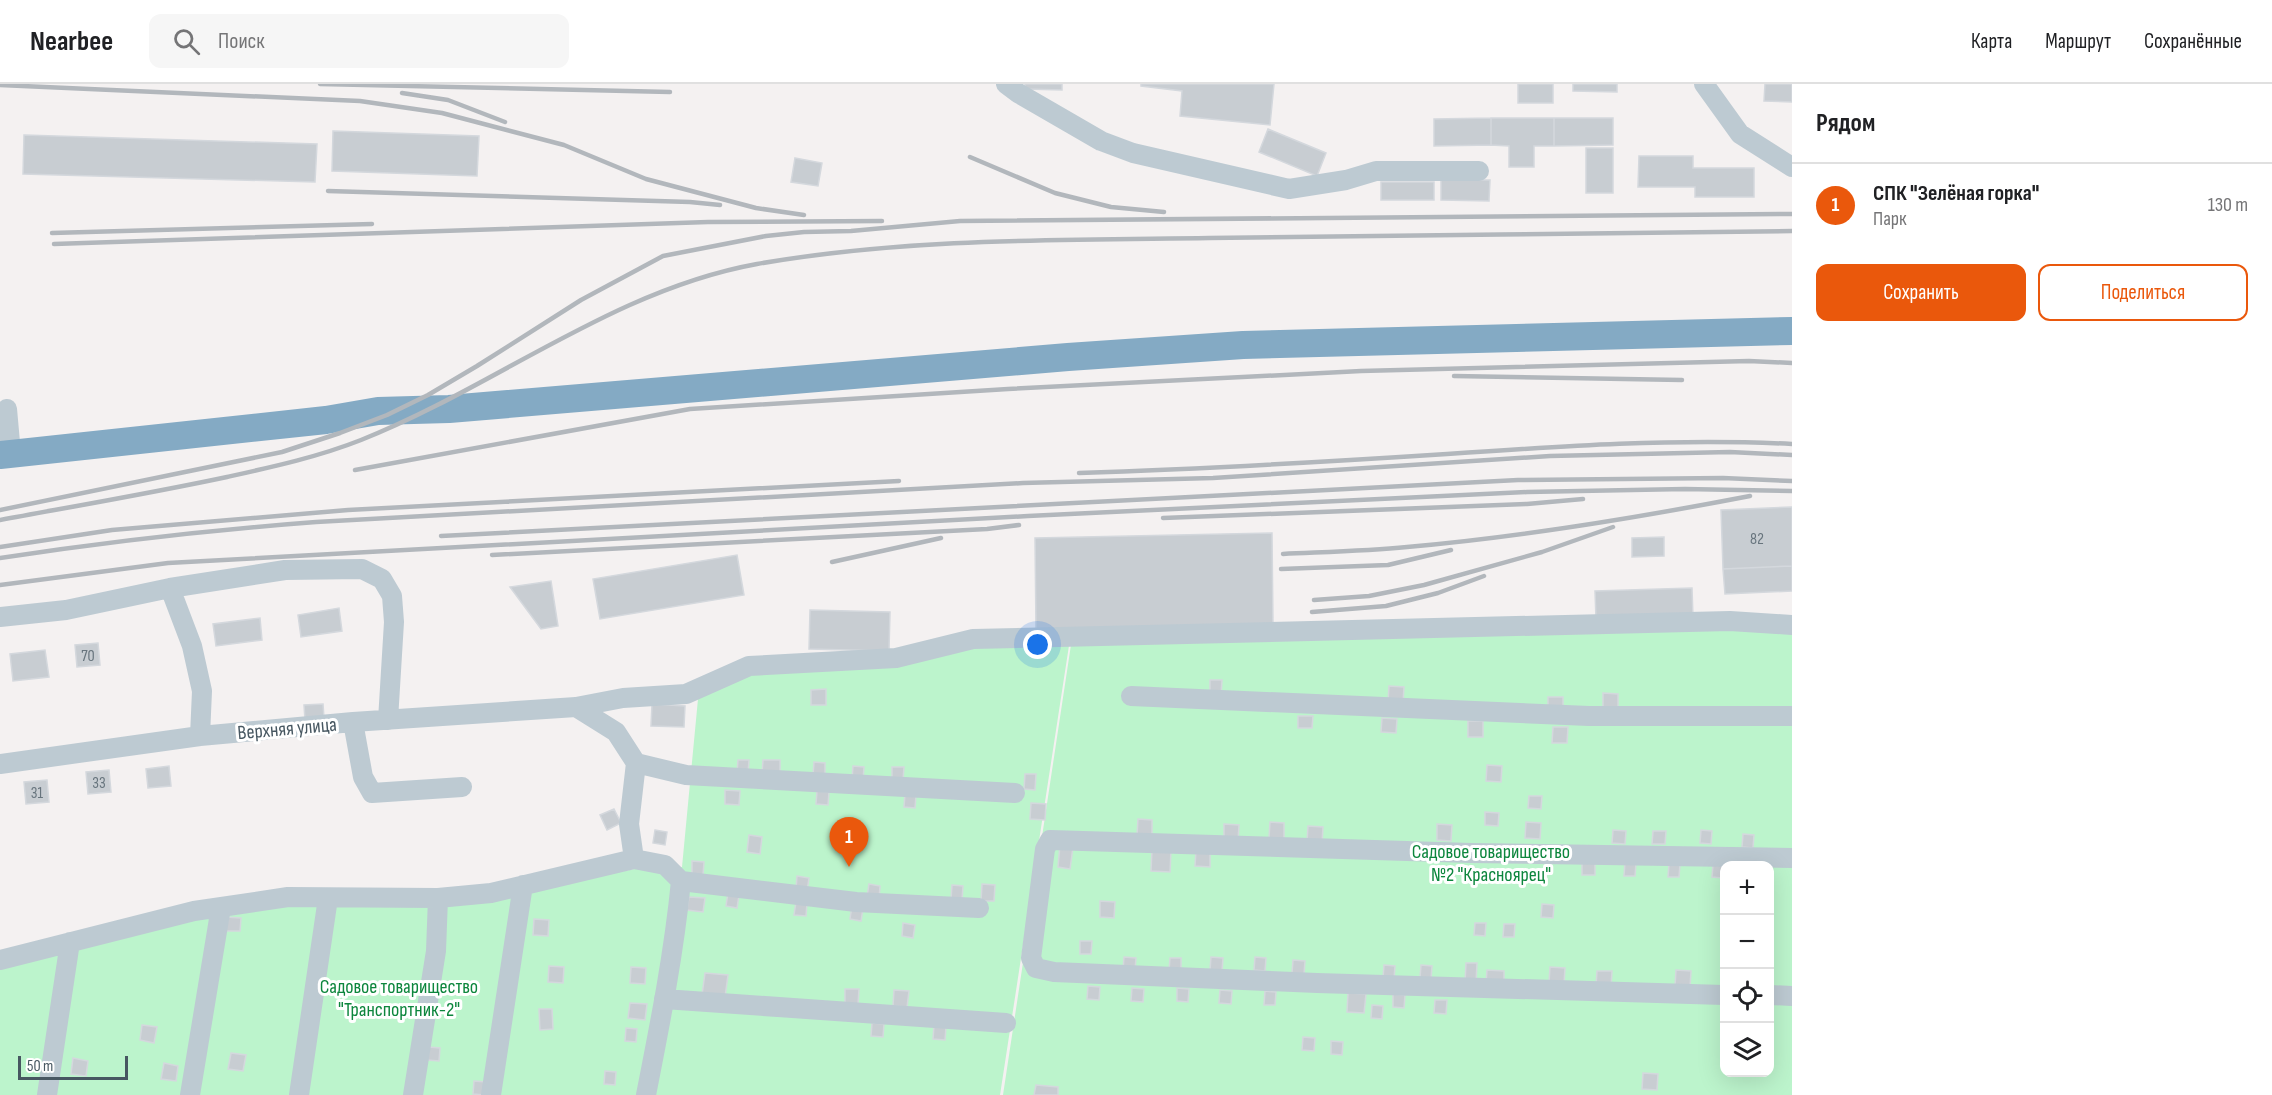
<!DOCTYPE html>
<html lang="ru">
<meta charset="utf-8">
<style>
body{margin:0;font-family:"Sofia Sans Condensed",sans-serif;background:#f6f6f6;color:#202124}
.controls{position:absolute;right:18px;bottom:18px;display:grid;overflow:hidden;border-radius:12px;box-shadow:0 6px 24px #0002}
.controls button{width:54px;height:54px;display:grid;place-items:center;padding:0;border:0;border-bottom:2px solid #e0e0e0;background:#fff;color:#202124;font:30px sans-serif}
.scale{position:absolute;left:18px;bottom:15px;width:110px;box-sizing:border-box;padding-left:6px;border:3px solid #475761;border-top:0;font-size:16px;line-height:21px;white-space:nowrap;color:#475761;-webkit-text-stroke:4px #fff;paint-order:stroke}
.you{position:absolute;left:1038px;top:561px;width:21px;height:21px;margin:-15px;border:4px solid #fff;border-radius:50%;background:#1a73e8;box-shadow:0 0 0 9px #1a73e833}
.badge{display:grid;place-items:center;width:39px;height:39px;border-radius:50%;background:#ea580c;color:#fff;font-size:20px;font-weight:700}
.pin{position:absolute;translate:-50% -50px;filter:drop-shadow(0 2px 3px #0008)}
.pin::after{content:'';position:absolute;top:32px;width:21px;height:18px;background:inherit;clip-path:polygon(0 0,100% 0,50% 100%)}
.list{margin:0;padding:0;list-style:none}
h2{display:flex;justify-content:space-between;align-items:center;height:78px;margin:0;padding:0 24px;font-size:26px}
h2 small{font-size:20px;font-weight:400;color:#757577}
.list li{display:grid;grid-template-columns:39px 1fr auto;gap:18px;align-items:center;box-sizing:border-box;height:84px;padding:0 24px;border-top:2px solid #e0e0e0}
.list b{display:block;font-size:22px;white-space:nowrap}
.list p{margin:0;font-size:20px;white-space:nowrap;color:#757577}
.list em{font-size:20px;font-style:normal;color:#757577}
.actions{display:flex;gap:12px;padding:18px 24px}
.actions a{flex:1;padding:14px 0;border:2px solid #ea580c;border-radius:12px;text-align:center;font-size:21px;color:#ea580c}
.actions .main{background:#ea580c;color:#fff}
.icon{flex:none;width:33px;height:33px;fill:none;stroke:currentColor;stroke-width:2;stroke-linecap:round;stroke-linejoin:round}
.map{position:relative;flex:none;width:1792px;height:1011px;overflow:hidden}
header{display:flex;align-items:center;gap:36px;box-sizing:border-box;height:84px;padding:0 30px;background:#fff;border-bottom:2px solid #e0e0e0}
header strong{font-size:28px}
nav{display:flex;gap:33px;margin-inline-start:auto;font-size:21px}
.search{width:420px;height:54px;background:#f6f6f6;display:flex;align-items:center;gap:15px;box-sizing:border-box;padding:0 21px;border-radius:12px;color:#757577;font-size:22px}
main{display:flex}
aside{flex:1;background:#fff}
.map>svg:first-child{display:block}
.green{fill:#bcf4cc;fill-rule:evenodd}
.building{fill:#c8cdd2;stroke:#d4d8dd;stroke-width:1.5}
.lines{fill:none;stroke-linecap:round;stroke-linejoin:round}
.minor{stroke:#bdcad2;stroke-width:20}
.highway{stroke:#84aac4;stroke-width:28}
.rail{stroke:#b2b7bc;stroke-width:4.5}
.labels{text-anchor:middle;stroke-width:6;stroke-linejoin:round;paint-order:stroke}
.number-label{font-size:16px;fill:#67747d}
.street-label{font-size:20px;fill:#475761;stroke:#fff}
.park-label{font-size:20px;fill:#0d863d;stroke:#fff}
</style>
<header>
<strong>Nearbee</strong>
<div class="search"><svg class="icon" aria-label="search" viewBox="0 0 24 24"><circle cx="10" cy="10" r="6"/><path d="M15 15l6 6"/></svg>Поиск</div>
<nav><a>Карта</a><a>Маршрут</a><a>Сохранённые</a></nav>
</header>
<main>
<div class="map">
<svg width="1792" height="1011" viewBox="0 0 1792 1011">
<rect width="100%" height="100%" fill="#f4f1f1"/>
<path class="green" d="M1792,545V1011H1003L1072,554ZM1724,782H1770V988H1724Z
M1070,555L1000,1011H498L531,805L645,783H682L698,615L752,586L974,563Z
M515,814L485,1011H0V882L191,833L302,818Z"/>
<path class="building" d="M1025,0H1062V6L1025,5Z
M1141,0H1274L1270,41L1180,32L1182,7L1141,2Z
M1518,0H1553V19H1518Z
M1573,0H1617V8L1573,7Z
M1765,0H1792V18L1764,17Z
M1491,34V61L1434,62V35Z
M1491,34H1554V62H1534V83H1509V62L1491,61Z
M1554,34H1613V61L1554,62Z
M1268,45L1326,69L1317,92L1259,68Z
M333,47L479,52L477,92L332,87Z
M24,51L317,60L315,98L23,90Z
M1586,64H1613V109H1586Z
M1639,72H1693V84H1754V113H1695V103H1638Z
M795,74L822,79L818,102L791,98Z
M1441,96H1490L1489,117L1441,116Z
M1381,98H1434V116H1381Z
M1792,423V482L1723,485L1721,426Z
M1272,449L1273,541L1036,546L1035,454Z
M1664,453V472L1632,473V454Z
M737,471L744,511L600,535L593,495Z
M1792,482V507L1725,510L1723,485Z
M551,497L558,542L541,545L510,503Z
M1692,504L1693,533L1596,535L1595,507Z
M339,524L342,547L301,553L298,531Z
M810,526L890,528L889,567L809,565Z
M260,534L262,556L216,562L213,540Z
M98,559L100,581L77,583L75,561Z
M45,566L49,593L13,597L10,570Z
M1210,596H1222L1221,612H1210Z
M1389,602L1404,603L1403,619L1388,618Z
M826,605V621H811V606Z
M1603,609L1618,610V626L1603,625Z
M1548,613H1563V626H1548Z
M323,620L324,634L305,636L304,621Z
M652,620L685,622L684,643L651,642Z
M1298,632H1313L1312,644H1298Z
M1382,634L1397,635L1396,649L1381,648Z
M1468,637H1483V653H1468Z
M1553,643H1568L1567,659H1552Z
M738,676H749L748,689H737Z
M763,676H780V691L762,690Z
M814,678L825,679V692L813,691Z
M1487,681L1502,682L1501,698L1486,697Z
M169,682L171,702L148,704L146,685Z
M853,682L864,683L863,696L852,695Z
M892,683H904L903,696H892Z
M109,686L111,708L88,710L86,688Z
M1025,690H1036L1035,706L1024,705Z
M47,696L49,718L26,720L24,698Z
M725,706L740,707L739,721L725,720Z
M817,707L829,708L828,721L816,720Z
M905,710L916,711L915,724L904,723Z
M1529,712H1542L1541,725L1528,724Z
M1031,719L1046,720L1045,736L1030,735Z
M614,725L621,739L607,746L600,731Z
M1485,728L1499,729L1498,742L1485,741Z
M1138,735L1152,736V752L1137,751Z
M1270,738L1284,739V755L1269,754Z
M1526,738L1541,739L1540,755L1525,754Z
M1224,740L1239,741L1238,757L1224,756Z
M1437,740L1452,741L1451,757L1437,756Z
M1308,742L1323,743L1322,759L1307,758Z
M655,746L667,748L665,761L653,759Z
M1613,746L1626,747L1625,760L1612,759Z
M1701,746L1712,747L1711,760L1700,759Z
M1653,747H1666L1665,760H1652Z
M1743,750L1754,751L1753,764L1742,763Z
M749,751L762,753L760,770L747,768Z
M1060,761L1073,763L1070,785L1058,783Z
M1152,765L1171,766L1170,788L1151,787Z
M1196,766L1210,767V783L1195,782Z
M1582,776L1595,777V791H1582Z
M692,777L704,778L703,791L692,790Z
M1625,778L1636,779L1635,792H1624Z
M1669,780H1680L1679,793H1668Z
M1713,781H1724L1723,794L1712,793Z
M797,792L809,794L807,807L796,805Z
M869,800L880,802L879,815L867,813Z
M982,800L995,801L994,817H981Z
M952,801L963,802L962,816L951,815Z
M728,809L739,811L737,824L726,822Z
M689,813L705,814L703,828L687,826Z
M1100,817L1115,818L1114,834L1100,833Z
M796,818L807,819L806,832L794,831Z
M1542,820L1554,821L1553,834L1541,833Z
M852,822L863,824L861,837L850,835Z
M225,833L241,834L240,847H224Z
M534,835L549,836L548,852L533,851Z
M903,839L915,841L913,854L902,852Z
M1475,839H1486L1485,852L1474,851Z
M1504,840H1515L1514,853H1503Z
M1080,857H1092L1091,870H1080Z
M1124,873L1136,874L1135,886H1123Z
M1211,873L1223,874L1222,887L1210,886Z
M1255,873L1266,874L1265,887L1254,886Z
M1170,874H1181V887H1169Z
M1293,876L1305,877L1304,890L1292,889Z
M1466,879H1477L1476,899L1465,898Z
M1384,881L1395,882L1394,895L1383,894Z
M1421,881L1432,882L1431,895L1420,894Z
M549,882L564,883L563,899L548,898Z
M631,883L646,884L645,900L630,899Z
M1550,883L1565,884L1564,900L1549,899Z
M1487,886L1504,887V900L1486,899Z
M1676,886L1691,887L1690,903L1675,902Z
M1597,887H1612L1611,903L1596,902Z
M705,889L728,891L725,913L702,911Z
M1088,902L1100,903L1099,916L1087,915Z
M1132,904L1144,905L1143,918L1131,917Z
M1177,904L1189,905L1188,918L1177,917Z
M845,905H859L858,920H845Z
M894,906L909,907L907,923L893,922Z
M1220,906L1232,907L1231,920L1219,919Z
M1265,907L1276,908L1275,921H1264Z
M1348,909L1366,910L1364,929L1347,928Z
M1393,910L1405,911L1404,924L1393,923Z
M1435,916H1447L1446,930L1434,929Z
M630,919L647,920L645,936L628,934Z
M1372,921L1383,922L1382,935L1371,934Z
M539,925H552L553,945L540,946Z
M872,939L884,940L883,953L871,952Z
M142,941L157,943L154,959L140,956Z
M934,942L946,943L945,956L933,955Z
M626,944L637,945L636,958L625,957Z
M1303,953L1315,954L1314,967L1302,966Z
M1331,957L1343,958L1342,971L1331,970Z
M429,963L440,964L439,977L428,976Z
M231,969L246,971L243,987L228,985Z
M73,974L88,977L86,992L71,990Z
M164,979L178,982L176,997L161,995Z
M605,987L616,988L615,1001L604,1000Z
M1643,989L1658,990L1657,1006L1642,1005Z
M474,997L486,998L485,1011L473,1010Z
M1036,1001L1058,1003V1011H1034Z"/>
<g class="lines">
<path class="minor" d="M1006,0L1018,9L1101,57L1133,69L1289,105L1346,96L1376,87H1479
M1704,0L1740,50L1792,83
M7,325L11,370
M170,504L285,486L362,485L382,495L392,512L394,538L388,636
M0,533L66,526L170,504L192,562L202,607L200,652
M1131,612L1589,632H1792
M353,638L363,693L372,709L462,703
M636,679L686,691L1015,709
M0,680L200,652L353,638L576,623L623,614L686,610L749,582L896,574L973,555L1730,537L1792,541
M634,775L665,781L681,797C674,869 660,940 646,1011
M681,797L856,818L979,824
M0,876L194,827L288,813L438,814L491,809L634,775L629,740L636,679L616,648L576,623
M1724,911L1317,899L1054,888L1036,884L1031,874L1045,765L1050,756L1471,769L1792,774
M1770,911L1792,912
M664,915L1006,939
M47,1011L70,858
M190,1011L221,823
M299,1011L328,814
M413,1011L436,867L438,814
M491,1011L523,801"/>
<path class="highway" d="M0,371L326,336L378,327L449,325L1068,273L1243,261L1792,247"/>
<path class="rail" d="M320,0L670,8
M0,1L360,17L442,29L564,61L646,95L756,124L804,131
M402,9L448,16L505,38
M970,73L1055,109L1111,123L1164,128
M328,107L690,118L720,121
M52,149L372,140
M54,160L708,138L882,137
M1454,292L1682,296
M355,386L690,325L1008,305L1361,287L1749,277L1792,279
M1079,389C1202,385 1324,378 1447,370C1562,362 1677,354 1792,360
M0,426L282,368L340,349L387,331L428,311L477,282L581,216L663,172L766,152L804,148L851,147L960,137L1792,130
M1163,434L1527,420L1583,415
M0,436C76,422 152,409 227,393C272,383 318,373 361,356C495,303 613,206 757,180C906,154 1058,156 1209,154C1403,152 1598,149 1792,147
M441,452L1518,396L1723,394L1792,397
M0,463L112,446L348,426L899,397
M1283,470C1324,468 1366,467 1407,463C1522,453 1636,434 1750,412
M492,471L987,445L1019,441
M0,474C105,458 210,446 316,438L1023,399L1213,394L1550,372L1730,368L1792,371
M832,478L941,454
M1281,485L1388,481L1451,466
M0,501L168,479L1028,432L1527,408L1685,405L1792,407
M1314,516L1369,512L1424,501L1542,468L1613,443
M1312,528L1386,522L1438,509L1484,492"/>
</g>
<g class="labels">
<g class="number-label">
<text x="1757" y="460">82</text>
<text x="88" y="577">70</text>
<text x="99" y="704">33</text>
<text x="37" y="714">31</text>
</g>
<g class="street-label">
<text transform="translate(287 644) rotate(-5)" y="7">Верхняя улица</text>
</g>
<g class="park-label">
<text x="1491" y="774">Садовое товарищество<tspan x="1491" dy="23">№2 "Красноярец"</tspan></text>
<text x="399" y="909">Садовое товарищество<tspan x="399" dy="23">"Транспортник-2"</tspan></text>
</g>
</g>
</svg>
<div class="controls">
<button>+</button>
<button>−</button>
<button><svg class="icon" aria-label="locate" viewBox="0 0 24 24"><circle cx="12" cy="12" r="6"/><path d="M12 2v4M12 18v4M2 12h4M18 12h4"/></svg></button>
<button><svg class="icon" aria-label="layers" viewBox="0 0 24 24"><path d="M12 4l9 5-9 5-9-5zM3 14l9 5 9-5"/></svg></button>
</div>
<div class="scale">50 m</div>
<div class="you"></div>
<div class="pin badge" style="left:849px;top:783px">1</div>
</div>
<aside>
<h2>Рядом<small></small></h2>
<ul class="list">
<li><span class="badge">1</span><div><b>СПК &quot;Зелёная горка&quot;</b><p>Парк</p></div><em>130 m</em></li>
</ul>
<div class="actions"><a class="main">Сохранить</a><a>Поделиться</a></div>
</aside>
</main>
